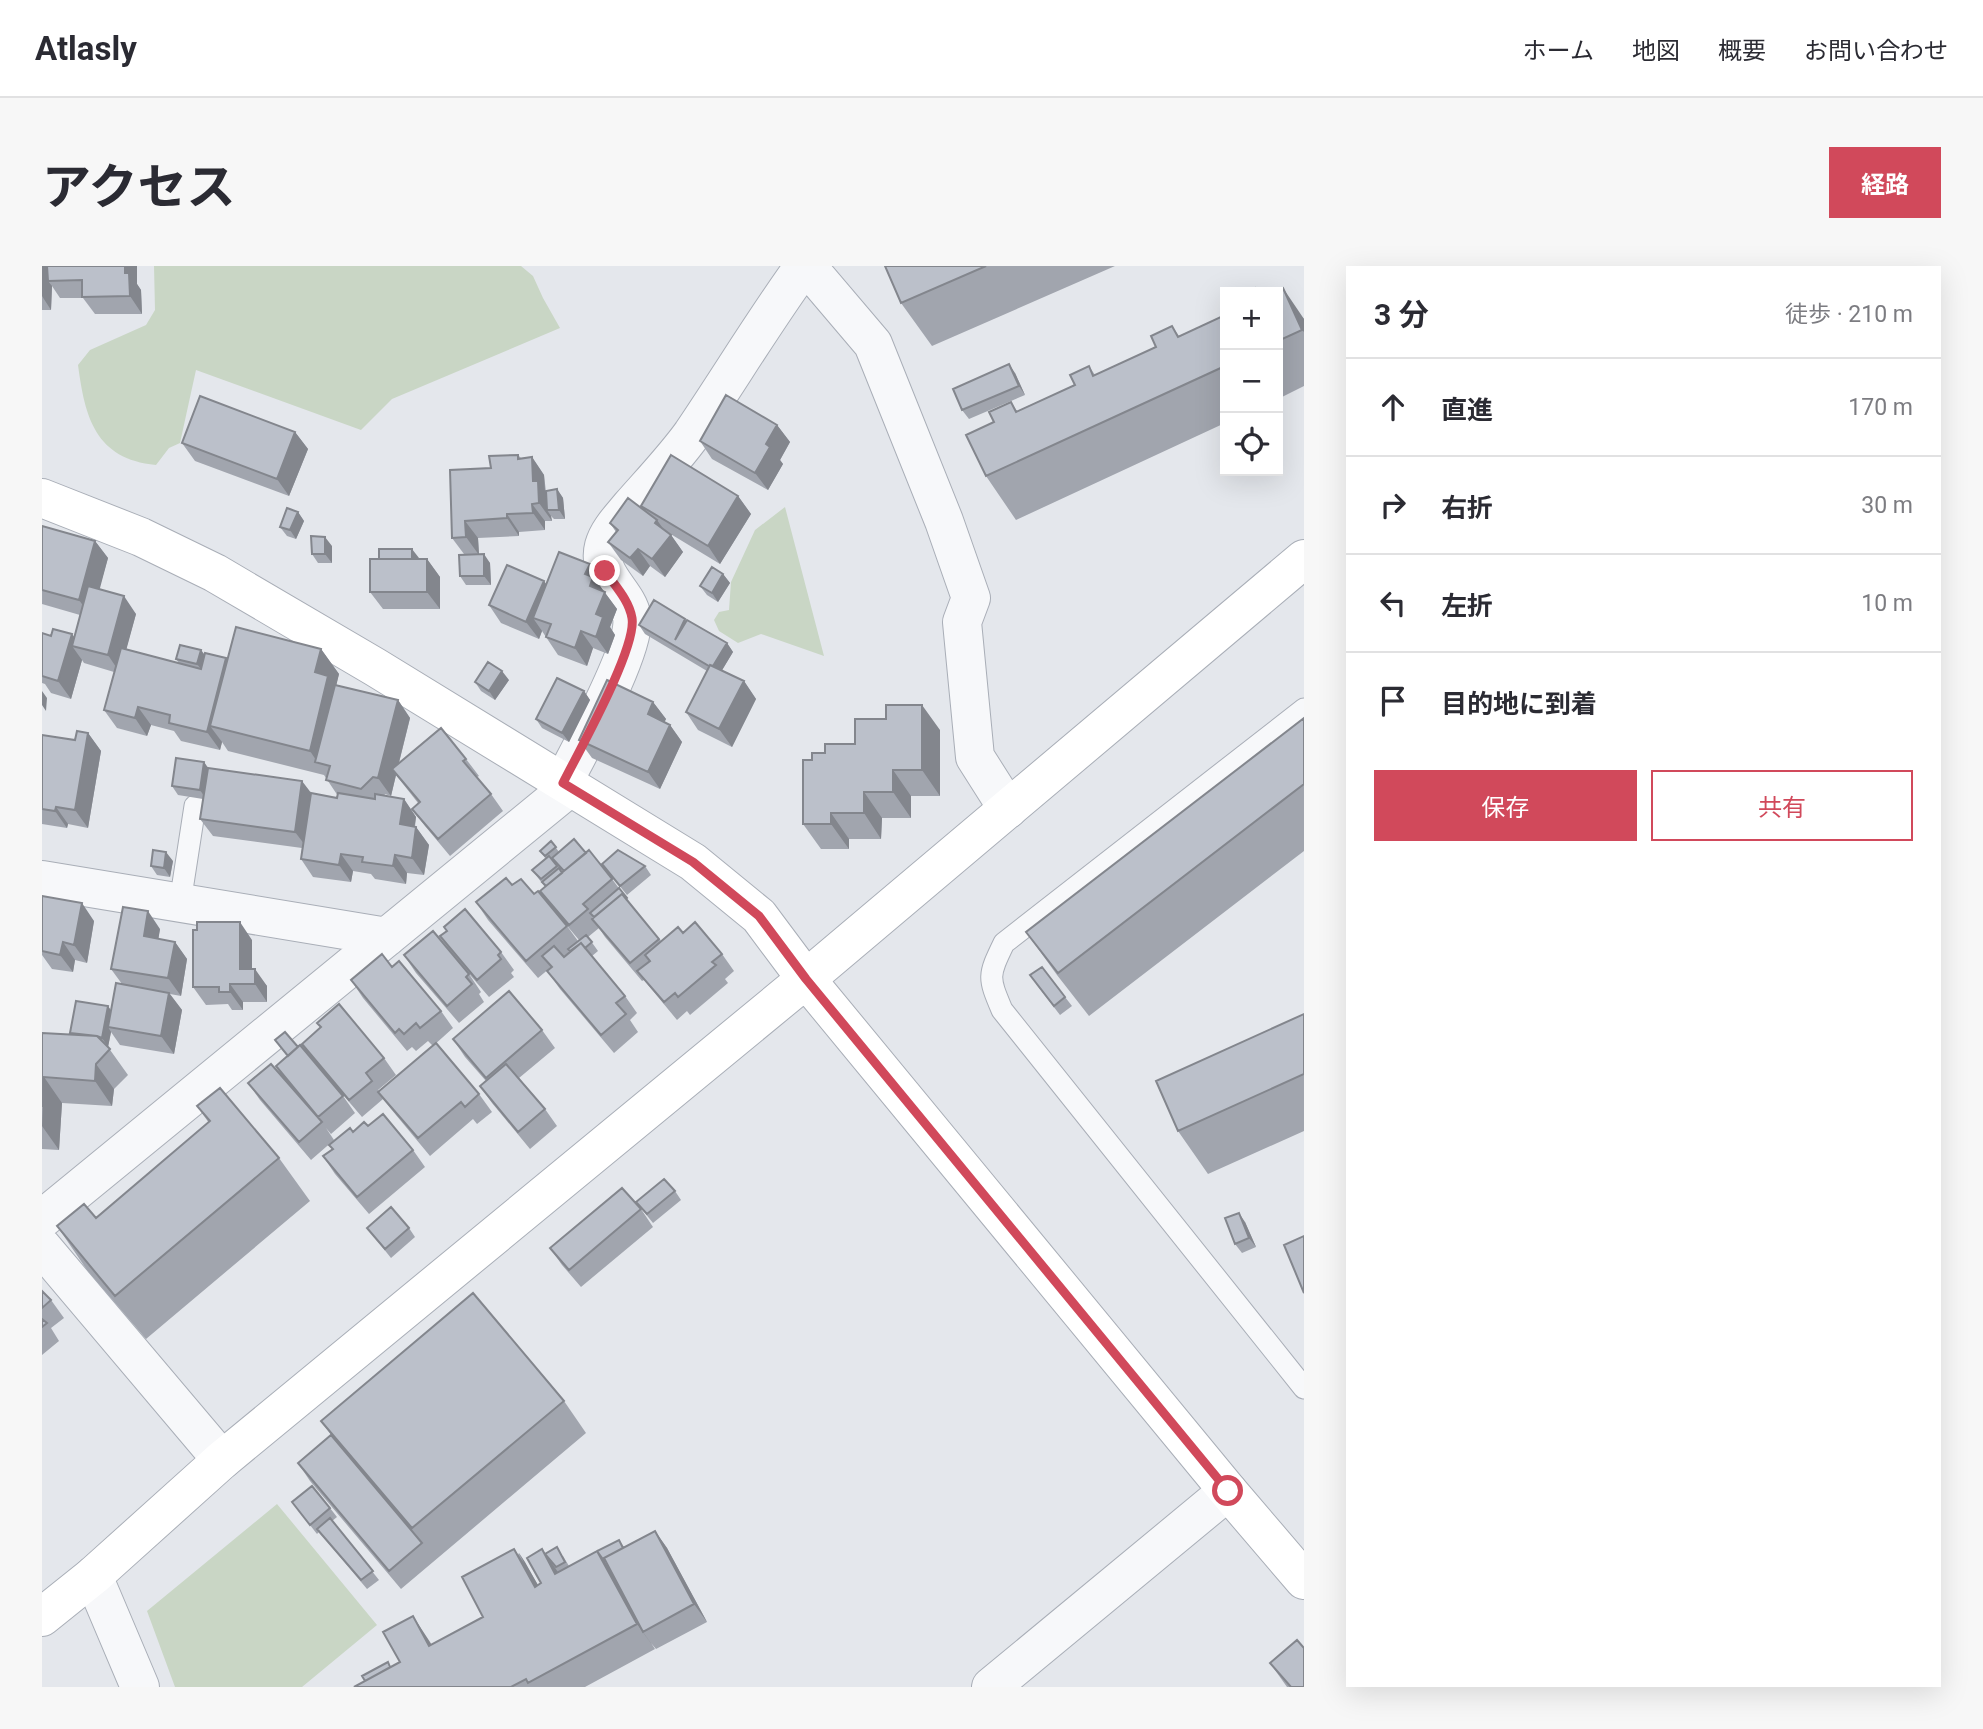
<!DOCTYPE html>
<html lang="ja">
<meta charset="utf-8">
<style>
body{margin:0;font-family:Roboto,"Noto Sans JP",sans-serif;background:#f7f7f7;color:#2b2b33}
.controls{position:absolute;right:21px;top:21px;display:grid;overflow:hidden;border-radius:0px;box-shadow:0 7px 28px #0002}
.controls button{width:63px;height:63px;display:grid;place-items:center;padding:0;border:0;border-bottom:2px solid #e1e1e2;background:#fff;color:#2b2b33;font:35px sans-serif}
.stop{position:absolute;width:21px;height:21px;margin:-16px;border:5px solid #d1495b;border-radius:50%;background:#fff}
.stop.end{background:#d1495b;border-color:#fff;box-shadow:0 2px 7px #0008}
.list{margin:0;padding:0;list-style:none}
h2{display:flex;justify-content:space-between;align-items:center;height:91px;margin:0;padding:0 28px;font-size:30px}
h2 small{font-size:23px;font-weight:400;color:#7c7c81}
.list li{display:grid;grid-template-columns:46px 1fr auto;gap:21px;align-items:center;box-sizing:border-box;height:98px;padding:0 28px;border-top:2px solid #e1e1e2}
.list b{display:block;font-size:26px;white-space:nowrap}
.list em{font-size:23px;font-style:normal;color:#7c7c81}
.actions{display:flex;gap:14px;padding:21px 28px}
.actions a{flex:1;padding:16px 0;border:2px solid #d1495b;border-radius:0px;text-align:center;font-size:24px;color:#d1495b}
.actions .main{background:#d1495b;color:#fff}
.icon{flex:none;width:38px;height:38px;fill:none;stroke:currentColor;stroke-width:2;stroke-linecap:round;stroke-linejoin:round}
.map{position:relative;flex:none;width:1262px;height:1421px;overflow:hidden;border-radius:0px}
header{display:flex;align-items:center;gap:42px;box-sizing:border-box;height:98px;padding:0 35px;background:#fff;border-bottom:2px solid #e1e1e2}
header strong{font-size:33px}
nav{display:flex;gap:38px;margin-inline-start:auto;font-size:24px}
.intro{display:flex;align-items:center;justify-content:space-between;box-sizing:border-box;height:168px;padding:0 42px}
h1{margin:0;font-size:49px}
.button{padding:18px 32px;border-radius:0px;background:#d1495b;color:#fff;font-size:24px;font-weight:700}
main{display:flex;gap:42px;padding:0 42px}
aside{flex:1;background:#fff;border-radius:0px;box-shadow:0 7px 28px #0002}
.map>svg:first-child{display:block}
.green{fill:#c9d6c5}
.lines{fill:none;stroke-linecap:round;stroke-linejoin:round}
.lane-casing{stroke:#a9aeb7;stroke-width:23}
.street-casing{stroke:#a9aeb7;stroke-width:40}
.secondary-casing{stroke:#a9aeb7;stroke-width:40}
.lane{stroke:#f7f8fa;stroke-width:21}
.street{stroke:#f7f8fa;stroke-width:38}
.secondary{stroke:#fff;stroke-width:38}
.wall{fill:#a1a5ae}
.shaded-wall{fill:#83868d}
.building{fill:#bbc0ca;stroke:#83868d;stroke-width:2}
.route{stroke:#d1495b;stroke-width:9}
</style>
<header>
<strong>Atlasly</strong>
<nav><a>ホーム</a><a>地図</a><a>概要</a><a>お問い合わせ</a></nav>
</header>
<div class="intro"><h1>アクセス</h1><a class="button">経路</a></div>
<main>
<div class="map">
<svg width="1262" height="1421" viewBox="0 0 1262 1421">
<rect width="100%" height="100%" fill="#e4e7ec"/>
<path class="green" d="M112,0H479L491,10L501,32L518,62L350,133L319,164L154,104L138,177L127,182L114,199C53,193 43,151 36,99L48,84L104,59L113,44Z
M743,241L782,390L719,368L696,377L677,365L672,354L677,346L687,344L689,316L713,264Z
M235,1238L335,1359L260,1421H133L105,1345Z"/>
<g class="lines">
<g class="lane-casing">
<path id="lane" d="M1262,443L962,677C946,710 946,711 960,744L1262,1122
M138,637L153,540"/>
</g>
<g class="street-casing">
<path id="street" d="M762,0L769,5L831,78L902,255L929,332L920,356L933,491L966,543
M521,517C537,485 595,381 590,351C585,325 554,310 562,280C566,265 579,252 588,241C609,217 632,193 650,168C688,112 722,55 762,0
M0,614L345,671
M0,953L528,521
M0,981L180,1194
M51,1310L98,1421
M949,1421L1186,1225"/>
</g>
<g class="secondary-casing">
<path id="secondary" d="M0,232L99,271L173,307L333,401L651,596L717,650L764,713L1186,1225L1262,1314
M0,1351L51,1310L180,1194L764,713L1262,293"/>
</g>
<use href="#lane" class="lane"/>
<use href="#street" class="street"/>
<use href="#secondary" class="secondary"/>
</g>
<path class="wall" d="M0,0L95,18L99,24L100,48H53L41,32H18L10,20L9,44H0Z
M843,0H1073L890,80L859,37Z
M1236,26L1262,53V120L1236,133Z
M1183,49V157L974,254L944,210L952,156L969,136L975,145L1033,119L1047,100L1053,109L1114,81L1130,60L1137,70Z
M973,107L983,129L927,153L920,144Z
M735,159L748,176L738,194L741,198L726,224L670,193L658,175Z
M253,166L266,183L247,230L153,195L140,177Z
M476,189L479,192L490,191L502,209L504,226L515,223L521,232L523,253H512L509,250L510,255H503V264L477,266V270L436,272L437,288L448,297L449,319H424L418,310L422,288L410,272L449,202Z
M696,230L709,248L678,298L622,264L629,269L641,286L623,311L608,300L601,310L579,294L566,276L574,266L568,257L601,243L599,240Z
M256,246L262,255L254,273L245,270L238,261Z
M0,260L53,275L66,292L57,323L94,348L84,383L137,397L134,393L159,384L163,389L184,392L185,394L279,383L297,408L294,419L356,434L368,452L357,497L424,493L437,510L435,511L449,528L461,545L408,590L383,560L370,543L376,537L354,509L349,530L343,528L342,530L362,533L374,551L373,561H374L387,579L382,609L365,607L364,618L333,613L329,608L311,605L309,616L271,611L259,593L260,582L171,570L158,553L161,533L136,529L130,520L162,496L166,502L269,528L295,532L296,530L282,509L186,485L180,476L178,484L139,475L132,465L109,459L105,470L75,462L62,444L72,406L42,397L40,394L29,433L9,427L3,418L0,417V367L9,370L30,368L32,371L38,349L0,338Z
M290,280V297H276L270,288Z
M377,292L385,293L398,311V343H341L328,326Z
M681,308L688,317L676,336L665,329L658,320Z
M502,315L504,318L560,315L558,320L575,343L568,361L573,369L566,388L551,382L545,400L516,389L500,365L497,373L459,357L447,339Z
M643,353L685,377L691,386L680,404L702,415L714,433L690,481L656,464L644,446L665,405L603,368L597,359Z
M467,414L453,434L439,425L433,416Z
M542,425L548,434L527,476L500,462L494,453Z
M611,436L624,453L622,456L628,459L640,476L618,523L550,492L537,474Z
M1262,452V585L1047,750L1015,709L984,666Z
M898,464V530H869V552H840L839,573H807V583H779L761,558L770,494L783,487L813,478Z
M46,467L59,485L46,562L26,558L25,562L0,558V469L33,474Z
M509,575L517,586L544,587L570,613L591,641L619,675L641,667L680,688L692,705L683,713L686,717L648,749L645,745L635,754L602,714L600,715L563,671L557,662L546,671L556,685L550,690L583,730L595,747L588,754L596,766L572,787L518,723L505,705L508,702L496,712L446,654L434,636L470,619L492,628L525,660L536,675L537,674L511,643L498,625L503,621L490,604L504,593L498,585Z
M131,595L128,611L115,609L109,600Z
M560,598L603,600L609,609L585,629Z
M0,630L52,655L45,697L33,694L31,706L10,703L0,689Z
M118,663L116,673L133,676L145,693L139,730L128,728L140,744L132,788L78,779L69,766L66,781L86,809L72,823L70,840L20,837L17,884L0,883V767L29,769L28,767L66,740L69,745L80,718L69,703Z
M398,670L459,686L472,704L469,707L472,711L447,731L410,688Z
M210,674V703L225,720V736H201V744H190L186,738L164,739L151,721Z
M362,689L427,708L439,726L437,728L442,736L417,757L374,707Z
M350,701L399,745L411,762L391,780L386,775L374,785L370,781L365,785L321,732L309,714Z
M994,718L1023,731L1030,740L1018,749Z
M1262,748V865L1166,908L1136,865Z
M500,764L513,782L477,812L503,843L515,860L488,883L450,837L438,820L444,815L423,791L411,773Z
M233,774L256,781L301,830L313,847L289,868L284,862L292,874L269,894L218,834L206,817L243,813L234,800L245,790Z
M260,778L342,792L354,809L336,824L337,825L437,828L450,846L435,858L431,853L388,890L349,843L341,833L320,851L272,795Z
M155,840L237,892L268,935L104,1073L45,1004L15,960L54,952L167,857Z
M326,860L371,884L383,901L327,948L293,908L281,890L290,883L287,879Z
M633,925L639,934L611,957L594,936Z
M599,943L611,961L539,1021L520,999L508,982Z
M1203,956L1214,981L1200,987L1193,978Z
M325,962H367L373,971L349,992Z
M0,1025L9,1034L22,1052L9,1062L17,1075L0,1089Z
M522,1135L544,1167L359,1323L268,1215L256,1197L289,1169L279,1155Z
M250,1236L288,1242L295,1251L290,1255L337,1314L325,1323L277,1266L275,1268Z
M613,1265L625,1282L665,1356L614,1383L609,1377L613,1383L543,1421H312L441,1351L477,1287L496,1319L499,1317L500,1283L503,1288L521,1290L527,1300L577,1274L582,1281Z
M1228,1397L1262,1421H1245Z"/>
<path class="shaded-wall" d="M0,0H10L6,15L10,20L9,44L0,30Z
M83,0H95V18L99,24L100,48L88,30L83,7Z
M1241,22L1262,53V66L1260,64Z
M967,98L973,107L983,129L977,120Z
M735,159L748,176L738,194L741,198L726,224L713,207L724,178Z
M253,166L266,183L247,230L235,213Z
M490,191L502,209L503,225L509,232L505,244L509,250L510,255L497,237L491,215Z
M515,223L521,232L523,253L517,244Z
M696,230L709,248L678,298L666,280Z
M490,238L503,255V264L491,247Z
M256,246L262,255L254,273L248,264Z
M465,248L477,266V270L465,252Z
M615,254L627,271L629,269L641,286L623,311L610,293L613,257Z
M423,255L436,272L437,289L424,271Z
M283,271L290,280V297L283,288Z
M53,275L66,292L50,352L37,334Z
M370,283L377,292L376,304L370,295Z
M596,283L608,300L601,310L588,292Z
M442,288L448,297L449,319L442,310Z
M385,293L398,311V343L385,326Z
M548,298L560,315L558,320L575,343L568,361L573,369L566,388L554,371V348L548,320L543,308Z
M681,308L688,317L676,336L670,327Z
M502,315L514,333L491,352L500,365L497,373L484,356Z
M82,330L94,348L78,407L66,389Z
M539,365L551,382L545,400L533,382Z
M30,368L40,382L30,380L40,394L29,433L16,415Z
M685,377L691,386L676,411L670,402Z
M279,383L297,408L276,497L268,485L273,406Z
M159,384L165,393L162,407L155,398Z
M184,392L196,410L168,460L180,476L178,484L165,466Z
M460,405L467,414L453,434L447,425Z
M702,415L714,433L690,481L677,463Z
M0,425L5,432L4,445L0,439Z
M542,425L548,434L527,476L520,467Z
M356,434L368,452L354,508L350,503L354,509L349,530L336,512Z
M611,436L624,453L618,466L606,448Z
M880,439L898,464V530L880,504Z
M96,441L109,459L105,470L93,452Z
M628,459L640,476L618,523L606,506Z
M46,467L59,485L46,562L33,544Z
M162,496L168,505L164,533L158,524Z
M851,504L869,530V552L851,526Z
M260,515L273,532L266,583L253,566Z
M822,526L840,552L839,573L822,547Z
M362,533L374,551L370,576L358,558Z
M14,541L26,558L25,562L13,545Z
M789,547L807,573V583L789,558Z
M374,561L387,579L382,609L370,592Z
M124,586L131,595L128,611L122,602Z
M299,588L311,605L309,616L297,599Z
M353,589L365,607L364,618L351,600Z
M40,637L52,655L45,697L32,679Z
M106,645L118,663L114,688L102,670Z
M198,656L210,674V718L198,703Z
M21,676L33,694L31,706L18,689Z
M133,676L145,693L139,730L126,712Z
M213,703L225,720V736L213,718Z
M188,718L201,736V744L188,726Z
M127,727L140,744L132,788L119,770Z
M66,740L72,749L66,761L69,766L66,781L60,772Z
M54,798L72,823L70,840L53,815Z
M2,811L20,837L17,884L0,860Z
M1197,947L1203,956L1214,981L1207,972Z
M613,1265L625,1282L665,1356L652,1338Z
M472,1283L482,1297L477,1287L483,1296L511,1346L493,1321Z
M500,1283L518,1309L513,1308Z
M555,1285L573,1310L601,1366L613,1383L595,1358Z
M371,1350L388,1376L405,1405L387,1380Z"/>
<path class="building" d="M5,0H83V7H87L88,30L40,31V14L6,15Z
M843,0H944L859,37Z
M1213,22L1215,26H1204Z
M1241,22L1260,64L1236,75V26H1231Z
M1183,49V100L944,210L924,169L952,156L947,146L969,136L974,146L1033,119L1028,109L1047,100L1051,110L1114,81L1109,70L1130,60L1136,71Z
M967,98L977,120L920,144L911,123Z
M684,129L735,159L724,178L728,181L713,207L658,175Z
M158,130L253,166L235,213L140,177Z
M476,189V193L490,191L491,215H496L497,237L490,238L491,247L465,248V252L423,255L424,271L410,272L408,204L449,202L447,190Z
M629,189L696,230L666,280L599,240Z
M515,223L517,244H505L504,225Z
M586,232L615,254L613,257L629,269L610,293L596,283L588,292L566,276L576,264L568,257Z
M245,242L256,246L248,264L238,261Z
M0,260L53,275L37,334L0,324Z
M269,270L283,271V288H270Z
M337,283H370V293H337Z
M517,286L548,298L543,308L551,311L548,320L563,326L554,348L561,351L554,371L539,365L533,382L504,371L509,358L491,352Z
M442,288V310H418L417,289Z
M328,293H385V326H328Z
M465,299L502,315L484,356L447,339Z
M670,301L681,308L670,327L658,320Z
M46,320L82,330L66,389L30,380Z
M612,334L643,353L633,374L645,354L685,377L671,400L668,399L667,400L597,359Z
M194,361L279,383L273,406L286,410L268,485L168,460Z
M11,363L30,368L16,415L0,410V367L9,370Z
M138,379L159,384L155,398L134,393Z
M79,382L159,403L163,387L184,392L165,466L127,457L128,449L96,441L93,452L62,444Z
M446,396L460,405L447,425L433,416Z
M668,399L702,415L677,463L644,446Z
M515,412L542,425L520,467L494,453Z
M565,414L611,436L606,448L628,459L606,506L537,474Z
M293,419L356,434L336,512L331,511L319,523L284,514L288,500L273,496Z
M844,439H880V504H851V526H822V547H789V558H761V494H770V487H783V478H813V453H844Z
M1262,452V518L1016,707L984,666Z
M399,462L424,493L421,495L449,528L396,573L370,543L378,536L350,503Z
M35,465L46,467L33,544L14,541L13,545L0,543V469L33,474Z
M134,492L162,496L158,524L130,520Z
M166,502L260,515L253,566L158,553Z
M269,527L295,532L296,527L333,533V528L362,533L358,558L374,561L370,592L353,589L351,600L320,596L321,591L299,588L297,599L259,593Z
M532,573L544,587L522,605L510,592Z
M509,575L514,581L503,590L498,585Z
M111,584L124,586L122,602L109,600Z
M547,584L570,613L541,638L546,643L527,659L498,625Z
M576,584L603,600L578,620L560,598Z
M507,590L515,600L499,613L490,604Z
M517,602L520,607L504,620L500,616Z
M464,612L470,619L479,613L492,628L496,625L525,660L484,695L434,636Z
M577,622L585,632L584,633L580,628L552,651L548,647Z
M580,628L617,673L588,697L550,653Z
M0,630L40,637L32,679L21,676L18,689L0,685Z
M81,641L106,645L102,670L133,676L126,712L69,703Z
M423,643L459,686L456,689L459,693L435,714L398,670L405,665L402,661Z
M155,656H198V703H213V718H188V726H177V721H151V664H155Z
M653,656L680,688L670,696L674,699L636,731L633,727L622,736L595,705L608,695L603,689L636,661L641,667Z
M391,665L427,708L424,711L430,718L405,740L362,689Z
M544,669L550,676L543,682L539,677L528,685L526,683Z
M539,677L583,730L574,737L584,748L559,769L505,705L510,701L500,690L512,680L522,691Z
M340,688L350,701L357,695L399,745L378,762L374,757L362,768L357,763L353,767L309,714Z
M1000,701L1023,731L1012,740L988,709Z
M74,717L127,727L119,770L66,761Z
M467,725L500,764L444,812L411,773Z
M34,735L66,740L60,772L55,770L28,767Z
M297,738L342,792L324,807L330,815L307,834L260,778L279,761L275,757Z
M1262,748V808L1136,865L1114,815Z
M243,766L256,781L246,790L233,774Z
M0,767L55,770L68,783L54,798L53,815L2,811L0,841Z
M394,777L437,828L423,841L419,836L376,872L336,826Z
M258,779L301,830L276,851L234,800Z
M229,798L280,856L257,876L206,817Z
M464,798L503,843L476,866L438,820Z
M178,822L237,892L73,1030L15,960L42,938L54,952L168,855L155,840Z
M341,848L371,884L315,931L281,890L291,883L287,879L308,862L311,866L322,856L326,860Z
M622,913L633,925L605,948L594,936Z
M580,922L599,943L527,1004L508,982Z
M349,941L367,962L343,983L325,962Z
M1197,947L1207,972L1193,978L1183,952Z
M1262,970V1027L1242,979Z
M0,1025L9,1034L0,1042Z
M431,1027L522,1135L370,1262L279,1155Z
M0,1053L5,1057L0,1061Z
M289,1169L380,1277L347,1305L256,1197Z
M270,1220L288,1242L268,1259L250,1236Z
M288,1252L331,1305L319,1314L275,1263Z
M613,1265L652,1338L601,1366L562,1292Z
M577,1274L581,1282L562,1292L563,1296L555,1285Z
M515,1281L523,1296L514,1301L503,1288Z
M472,1283L493,1321L499,1317L485,1292L500,1283L513,1308L555,1285L595,1358L486,1417L484,1413L469,1421H312L358,1396L341,1366L371,1350L387,1380L441,1351L420,1311Z
M1255,1374L1262,1382V1421H1249L1228,1397Z
M346,1396L348,1401L323,1415L320,1410Z"/>
<g class="lines">
<path class="route" d="M563,305C573,320 587,334 590,352C595,382 537,485 521,517L651,596L717,650L764,713L1186,1225"/>
</g>
</svg>
<div class="controls">
<button>+</button>
<button>−</button>
<button><svg class="icon" aria-label="locate" viewBox="0 0 24 24"><circle cx="12" cy="12" r="6"/><path d="M12 2v4M12 18v4M2 12h4M18 12h4"/></svg></button>
</div>
<div class="stop" style="left:1186px;top:1225px"></div>
<div class="stop end" style="left:563px;top:305px"></div>
</div>
<aside>
<h2>3 分<small>徒歩 · 210 m</small></h2>
<ul class="list">
<li><svg class="icon" aria-label="ahead" viewBox="0 0 24 24"><path d="M12 20V5M6 11l6-6 6 6"/></svg><div><b>直進</b></div><em>170 m</em></li>
<li><svg class="icon" aria-label="right" viewBox="0 0 24 24"><path d="M7 20v-9h11M14 6l5 5-5 5"/></svg><div><b>右折</b></div><em>30 m</em></li>
<li><svg class="icon" aria-label="left" viewBox="0 0 24 24"><path d="M17 20v-9H6M10 6l-5 5 5 5"/></svg><div><b>左折</b></div><em>10 m</em></li>
<li><svg class="icon" aria-label="arrive" viewBox="0 0 24 24"><path d="M6 21V4h12l-3 4 3 4H6"/></svg><div><b>目的地に到着</b></div></li>
</ul>
<div class="actions"><a class="main">保存</a><a>共有</a></div>
</aside>
</main>
